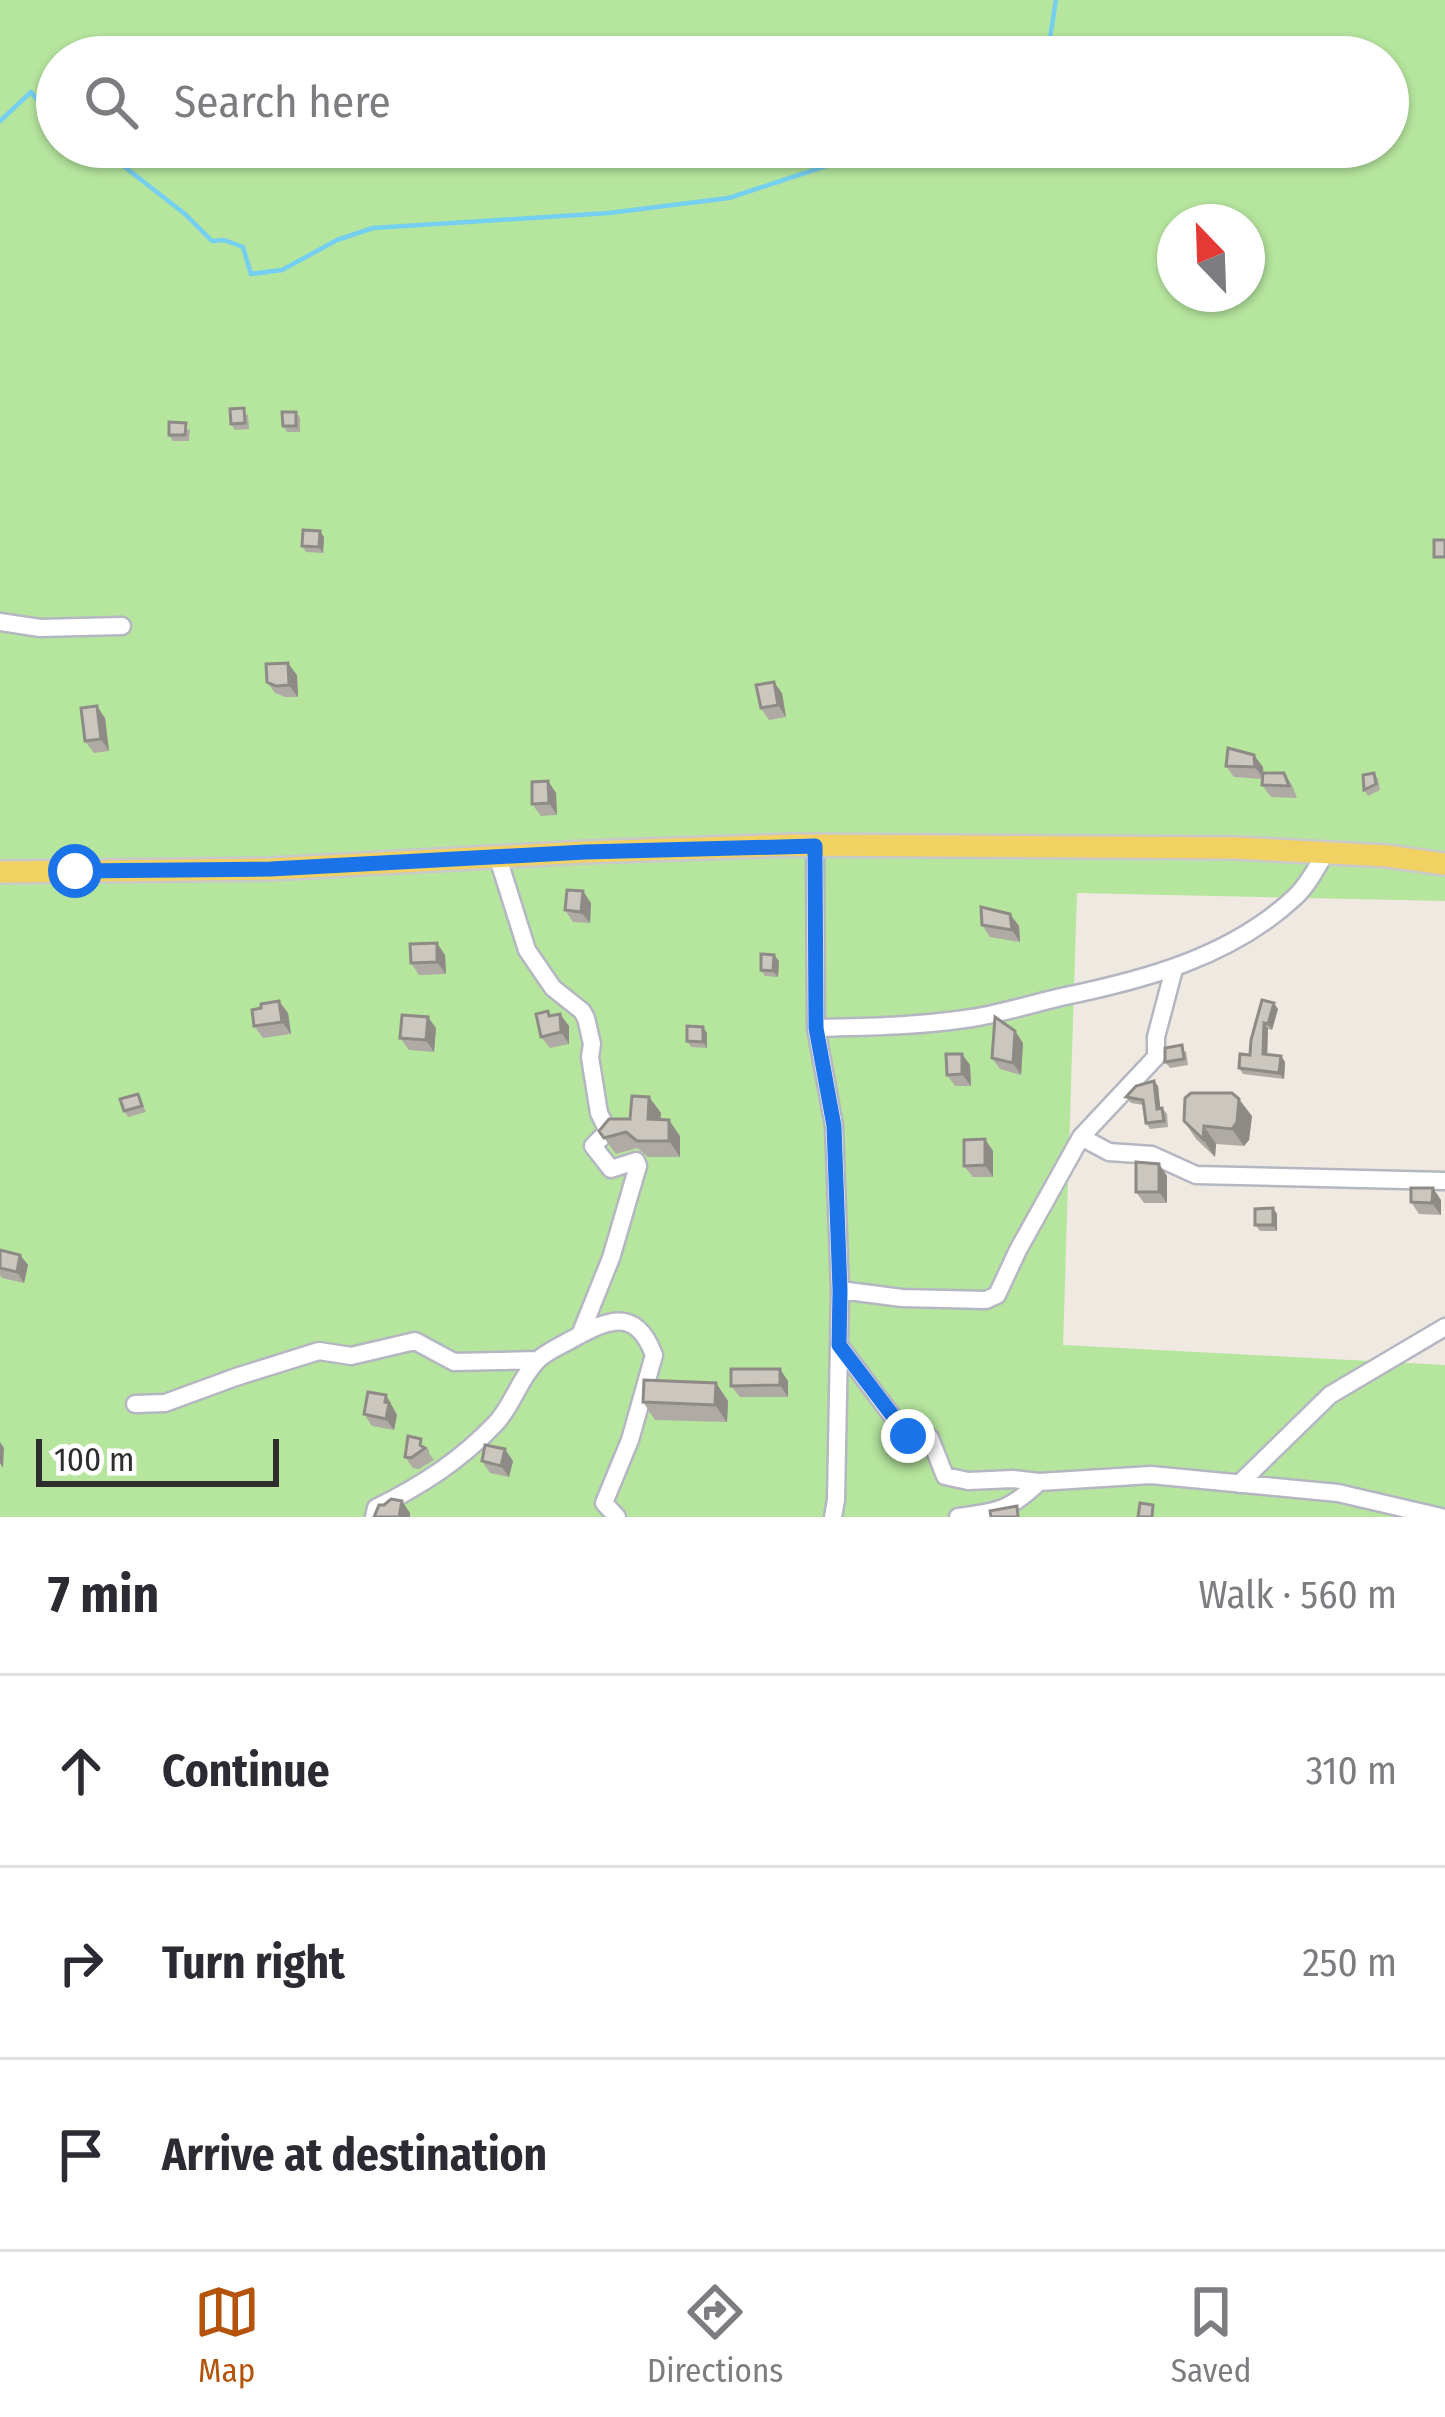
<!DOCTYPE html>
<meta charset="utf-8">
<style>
body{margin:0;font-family:"Fira Sans Condensed",sans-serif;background:#f2f2f3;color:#2b2b33}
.compass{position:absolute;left:1157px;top:204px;width:108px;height:108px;border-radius:50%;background:#fff;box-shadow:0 3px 9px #0004;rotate:337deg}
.scale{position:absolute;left:36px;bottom:30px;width:243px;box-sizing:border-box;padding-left:12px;border:6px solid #2e2e2e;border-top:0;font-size:33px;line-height:42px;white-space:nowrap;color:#2e2e2e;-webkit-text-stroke:9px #fff;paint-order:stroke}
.stop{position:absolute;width:36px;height:36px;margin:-27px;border:9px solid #1a73e8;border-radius:50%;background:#fff}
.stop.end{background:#1a73e8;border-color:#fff;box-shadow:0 3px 12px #0008}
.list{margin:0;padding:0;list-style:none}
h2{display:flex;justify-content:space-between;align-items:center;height:156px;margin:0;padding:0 48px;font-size:51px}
h2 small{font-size:39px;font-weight:400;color:#7c7c81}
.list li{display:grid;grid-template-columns:78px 1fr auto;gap:36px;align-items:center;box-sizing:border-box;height:192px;padding:0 48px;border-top:3px solid #e1e1e2}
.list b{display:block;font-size:45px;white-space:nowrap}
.list em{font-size:39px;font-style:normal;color:#7c7c81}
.icon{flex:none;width:66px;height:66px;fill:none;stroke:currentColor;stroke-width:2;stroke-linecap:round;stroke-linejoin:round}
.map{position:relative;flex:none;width:1445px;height:1517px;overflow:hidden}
.search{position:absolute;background:#fff;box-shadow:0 3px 9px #0004;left:36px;right:36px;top:36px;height:132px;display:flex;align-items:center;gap:30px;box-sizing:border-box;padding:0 42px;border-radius:66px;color:#7c7c81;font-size:45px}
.sheet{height:732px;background:#fff}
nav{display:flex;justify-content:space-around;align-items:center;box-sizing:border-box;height:168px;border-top:3px solid #e1e1e2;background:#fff;font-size:33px;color:#7c7c81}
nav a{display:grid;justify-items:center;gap:6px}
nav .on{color:#b45309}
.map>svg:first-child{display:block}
.green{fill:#b6e59e;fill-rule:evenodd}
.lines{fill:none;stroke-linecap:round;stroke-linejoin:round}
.stream{stroke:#75cff0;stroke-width:4.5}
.minor-casing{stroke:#b4b7c1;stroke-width:21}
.major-casing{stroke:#c9c9c9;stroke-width:26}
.minor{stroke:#fff;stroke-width:16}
.major{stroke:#f2d163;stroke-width:21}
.wall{fill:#afaba4}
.shaded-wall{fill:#8e8b86}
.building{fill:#cbc7bf;stroke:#8e8b86;stroke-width:3}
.route{stroke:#1a73e8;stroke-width:15}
</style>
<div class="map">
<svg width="1445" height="1517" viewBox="0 0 1445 1517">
<rect width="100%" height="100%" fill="#efe9e1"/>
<path class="green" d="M0,0H1445V901L1077,893L1063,1345L1445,1365V1517H0ZM57,57H1388V147H57ZM1175,222H1247V294H1175Z"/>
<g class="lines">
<path class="stream" d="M1042,57L1050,38L1056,0
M0,121L31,92L48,113L57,115
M99,147L185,214L212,241L224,240L243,247L251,274L282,270L337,240L373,228L609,213L729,198L884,147"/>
<g class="minor-casing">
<path id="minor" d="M0,622L40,628L122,626
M815,846L816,1028L834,1126L840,1290L836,1500L833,1517
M498,858L527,950L553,988L582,1011L586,1018L592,1044L590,1057L599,1113L608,1131L593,1146L611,1169L636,1161L638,1166L611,1258L580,1335
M816,1028C868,1027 920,1026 972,1018C1002,1013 1032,1004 1061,997C1144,980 1231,957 1295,897C1308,885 1317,867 1326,852
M1081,1137L1109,1152L1152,1155L1196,1175L1445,1181
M840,1290L902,1298L986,1300L997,1295L1018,1250L1081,1137L1156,1057V1037L1174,969
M839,1345L905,1433L912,1436L922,1434L930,1438L945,1476L968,1481L1013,1479L1039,1482L1151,1475L1338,1493L1441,1517
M135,1404L165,1403L236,1377L319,1351L351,1356L415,1341L454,1362L537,1360
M1239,1484L1330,1395L1445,1327
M374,1517L376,1508C422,1485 460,1461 496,1423C512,1406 519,1380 536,1362C544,1353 556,1348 567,1342C605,1321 635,1304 654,1355L630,1440L604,1503L617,1517
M958,1517C998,1512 1010,1510 1039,1482"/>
</g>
<g class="major-casing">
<path id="major" d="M0,872L271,869L585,852L794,845L1237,848L1387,856L1445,864"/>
</g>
<use href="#minor" class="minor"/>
<use href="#major" class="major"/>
</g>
<path class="wall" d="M296,412L300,418V432H287L283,426Z
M248,414L249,429L235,430L231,424Z
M190,429L189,441H173L169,435Z
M324,537L323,553L306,552L302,546Z
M297,675L298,697H285L275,693L267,682Z
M782,693L786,717L769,720L761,708Z
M105,718L109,751L94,753L85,741Z
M1226,766L1263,767V773H1284L1292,785L1297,798L1271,797L1262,785L1263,779L1234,777Z
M1374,773L1378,779L1380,790L1368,796L1364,790Z
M548,781L556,793L557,815L541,816L532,804Z
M591,903L590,923L573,922L565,910Z
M1010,914L1019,926L1020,942L990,937L982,925Z
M445,955L446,974L419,975L411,963Z
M774,955L779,961L778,977L765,976L761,970Z
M279,1001L288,1013L291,1034L263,1038L254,1026Z
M1278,1009L1272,1030L1268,1029L1267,1055L1281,1056L1285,1062L1284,1079L1243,1074L1239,1068L1250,1055L1251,1040Z
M548,1011L551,1016L560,1014L569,1026V1044L550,1048L541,1037Z
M436,1028L434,1052L409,1050L400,1038Z
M1015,1031L1023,1043L1021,1075L1000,1069L992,1058Z
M707,1033V1048L691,1047L687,1041Z
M1186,1051L1188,1065L1170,1068L1165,1062Z
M962,1054L970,1065L971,1086H955L947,1075Z
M1158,1086L1160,1108H1162L1167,1114L1168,1127L1150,1129L1146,1123L1144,1105L1131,1103L1126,1097Z
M138,1094L146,1112L128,1117L124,1111Z
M649,1097L661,1113L660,1120L680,1136V1157H648L637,1148L616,1154L599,1131L630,1119Z
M1252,1116L1249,1140L1244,1146L1216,1144L1215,1157L1196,1139L1184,1121Z
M985,1139L993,1151V1177H973L964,1166Z
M1159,1164L1167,1176V1203H1144L1136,1192Z
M1441,1200V1215L1419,1214L1411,1202Z
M1273,1208L1277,1214V1231H1260L1255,1225Z
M0,1250L20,1255L28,1265L24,1283L2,1278L0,1275Z
M788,1381V1397H740L731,1386Z
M716,1383L728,1401L727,1422L655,1420L643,1402Z
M386,1395L397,1415L394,1430L372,1426L364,1414Z
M408,1436L429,1450V1453L434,1460L419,1469L413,1468L405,1457Z
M482,1461H513L509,1477L490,1473Z"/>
<path class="shaded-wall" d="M320,531L324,537L323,553L319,547Z
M288,663L297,675L298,697L289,685Z
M774,682L782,693L786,717L778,705Z
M97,706L105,718L109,751L101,739Z
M1254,755L1263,767L1264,779L1255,767Z
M548,781L556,793L557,815L549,803Z
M583,891L591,903L590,923L581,912Z
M1010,914L1019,926L1020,942L1012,930Z
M437,943L445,955L446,974L437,962Z
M774,955L779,961L778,977L773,971Z
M279,1001L288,1013L291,1034L282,1022Z
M1274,1003L1278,1009L1272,1030L1268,1024Z
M560,1014L569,1026V1044L561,1032Z
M428,1017L436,1028L434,1052L426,1040Z
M1264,1023L1268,1029L1267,1060L1263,1054Z
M703,1027L707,1033V1048L703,1042Z
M1015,1031L1023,1043L1021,1075L1013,1063Z
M962,1054L970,1065L971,1086L962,1074Z
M1281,1056L1285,1062L1284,1079L1279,1073Z
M1154,1081L1158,1086L1161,1115L1157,1109Z
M649,1097L661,1113L659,1135L648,1119Z
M1239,1099L1252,1116L1249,1140L1244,1146L1232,1129Z
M669,1120L680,1136V1157L669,1141Z
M1204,1126L1216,1144L1215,1157L1203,1139Z
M985,1139L993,1151V1177L985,1165Z
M1159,1164L1167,1176V1203L1159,1192Z
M1433,1188L1441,1200V1215L1432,1203Z
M1273,1208L1277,1214V1231L1273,1225Z
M20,1255L28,1265L24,1283L17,1272Z
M780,1369L788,1381V1397L780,1385Z
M716,1383L728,1401L727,1422L715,1405Z
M386,1395L397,1415L394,1430L386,1419Z
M0,1442L4,1448L3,1468L0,1463Z
M505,1449L513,1461L509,1477L501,1466Z
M402,1501L410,1513V1517H399Z"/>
<path class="building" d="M244,408L245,423L231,424L230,409Z
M282,412H296V426H283Z
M169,422L186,423L185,435H169Z
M303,530L320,531L319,547L302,546Z
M1434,540H1445V557H1434Z
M288,663L289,685L276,686L267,682L266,664Z
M774,682L778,705L761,708L756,685Z
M97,706L101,739L85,741L81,708Z
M1228,748L1254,755L1255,767L1226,766Z
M1263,773H1284L1289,786L1262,785Z
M1374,773L1376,784L1364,790L1363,775Z
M548,781L549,803L532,804V782Z
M567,890L583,891L581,912L565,910Z
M981,907L1010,914L1012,930L982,925Z
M437,943V962L411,963L410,944Z
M761,954L774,955L773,971L761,970Z
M1262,1000L1274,1003L1268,1024L1264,1023L1263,1054L1281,1056L1279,1073L1239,1068L1240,1054L1250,1055L1251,1040Z
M279,1001L282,1022L254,1026L252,1010L261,1008V1004Z
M548,1011L549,1016L560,1014L561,1032L541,1037L536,1014Z
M402,1015L428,1017L426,1040L400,1038Z
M995,1017L1015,1031L1013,1063L992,1058Z
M687,1026L703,1027V1042L687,1041Z
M1182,1045L1184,1059L1165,1062V1048Z
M946,1054H962V1074L947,1075Z
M1154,1081L1157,1109L1162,1108L1164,1121L1146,1123L1143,1100L1126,1097L1136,1086Z
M1191,1093H1232L1239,1099L1237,1122L1232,1129L1204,1126L1203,1139L1184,1121L1185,1098Z
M138,1094L142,1106L124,1111L120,1099Z
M632,1096L649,1097L648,1119L669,1120V1141H637L626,1132L604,1138L599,1131L609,1119H630Z
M985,1139V1165L964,1166V1140Z
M1136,1162L1159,1164V1192H1136Z
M1411,1188H1433L1432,1203L1411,1202Z
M1273,1208V1225H1255V1209Z
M0,1250L20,1255L17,1272L0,1268Z
M731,1369H780V1385L731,1386Z
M644,1380L716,1383L715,1405L643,1402Z
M368,1392L386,1395L385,1402L389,1403L386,1419L364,1414Z
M408,1436L421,1439L420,1445L425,1448L411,1458L405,1457Z
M485,1445L505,1449L501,1466L482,1461Z
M391,1499L402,1501L399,1517H374L379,1505H384Z
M1140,1503L1153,1505L1152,1517H1138Z
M1017,1506L1018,1517H991L990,1511Z"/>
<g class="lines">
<path class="route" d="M75,871L271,869L585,852L815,846L816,1028L834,1126L840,1290L839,1345L908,1436"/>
</g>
</svg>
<svg class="compass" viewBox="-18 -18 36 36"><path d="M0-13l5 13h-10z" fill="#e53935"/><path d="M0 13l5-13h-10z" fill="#7c7c81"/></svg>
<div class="scale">100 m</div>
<div class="stop" style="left:75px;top:871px"></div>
<div class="stop end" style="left:908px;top:1436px"></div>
<div class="search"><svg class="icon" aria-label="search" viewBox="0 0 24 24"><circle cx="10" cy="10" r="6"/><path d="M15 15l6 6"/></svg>Search here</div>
</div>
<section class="sheet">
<h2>7 min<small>Walk · 560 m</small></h2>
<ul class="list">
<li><svg class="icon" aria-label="ahead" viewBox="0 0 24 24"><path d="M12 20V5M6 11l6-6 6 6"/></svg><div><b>Continue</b></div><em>310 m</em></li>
<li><svg class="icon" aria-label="right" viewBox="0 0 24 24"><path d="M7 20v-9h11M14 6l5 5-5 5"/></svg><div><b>Turn right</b></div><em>250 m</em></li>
<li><svg class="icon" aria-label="arrive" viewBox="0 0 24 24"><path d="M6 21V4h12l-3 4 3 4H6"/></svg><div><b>Arrive at destination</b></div></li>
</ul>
</section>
<nav>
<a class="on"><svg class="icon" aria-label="map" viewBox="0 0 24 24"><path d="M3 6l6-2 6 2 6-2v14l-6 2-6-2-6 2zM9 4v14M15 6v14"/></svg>Map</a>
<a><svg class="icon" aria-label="directions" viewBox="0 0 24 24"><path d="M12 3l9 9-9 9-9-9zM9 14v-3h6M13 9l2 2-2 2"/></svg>Directions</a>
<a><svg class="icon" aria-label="saved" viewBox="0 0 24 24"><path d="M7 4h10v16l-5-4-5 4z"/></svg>Saved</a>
</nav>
